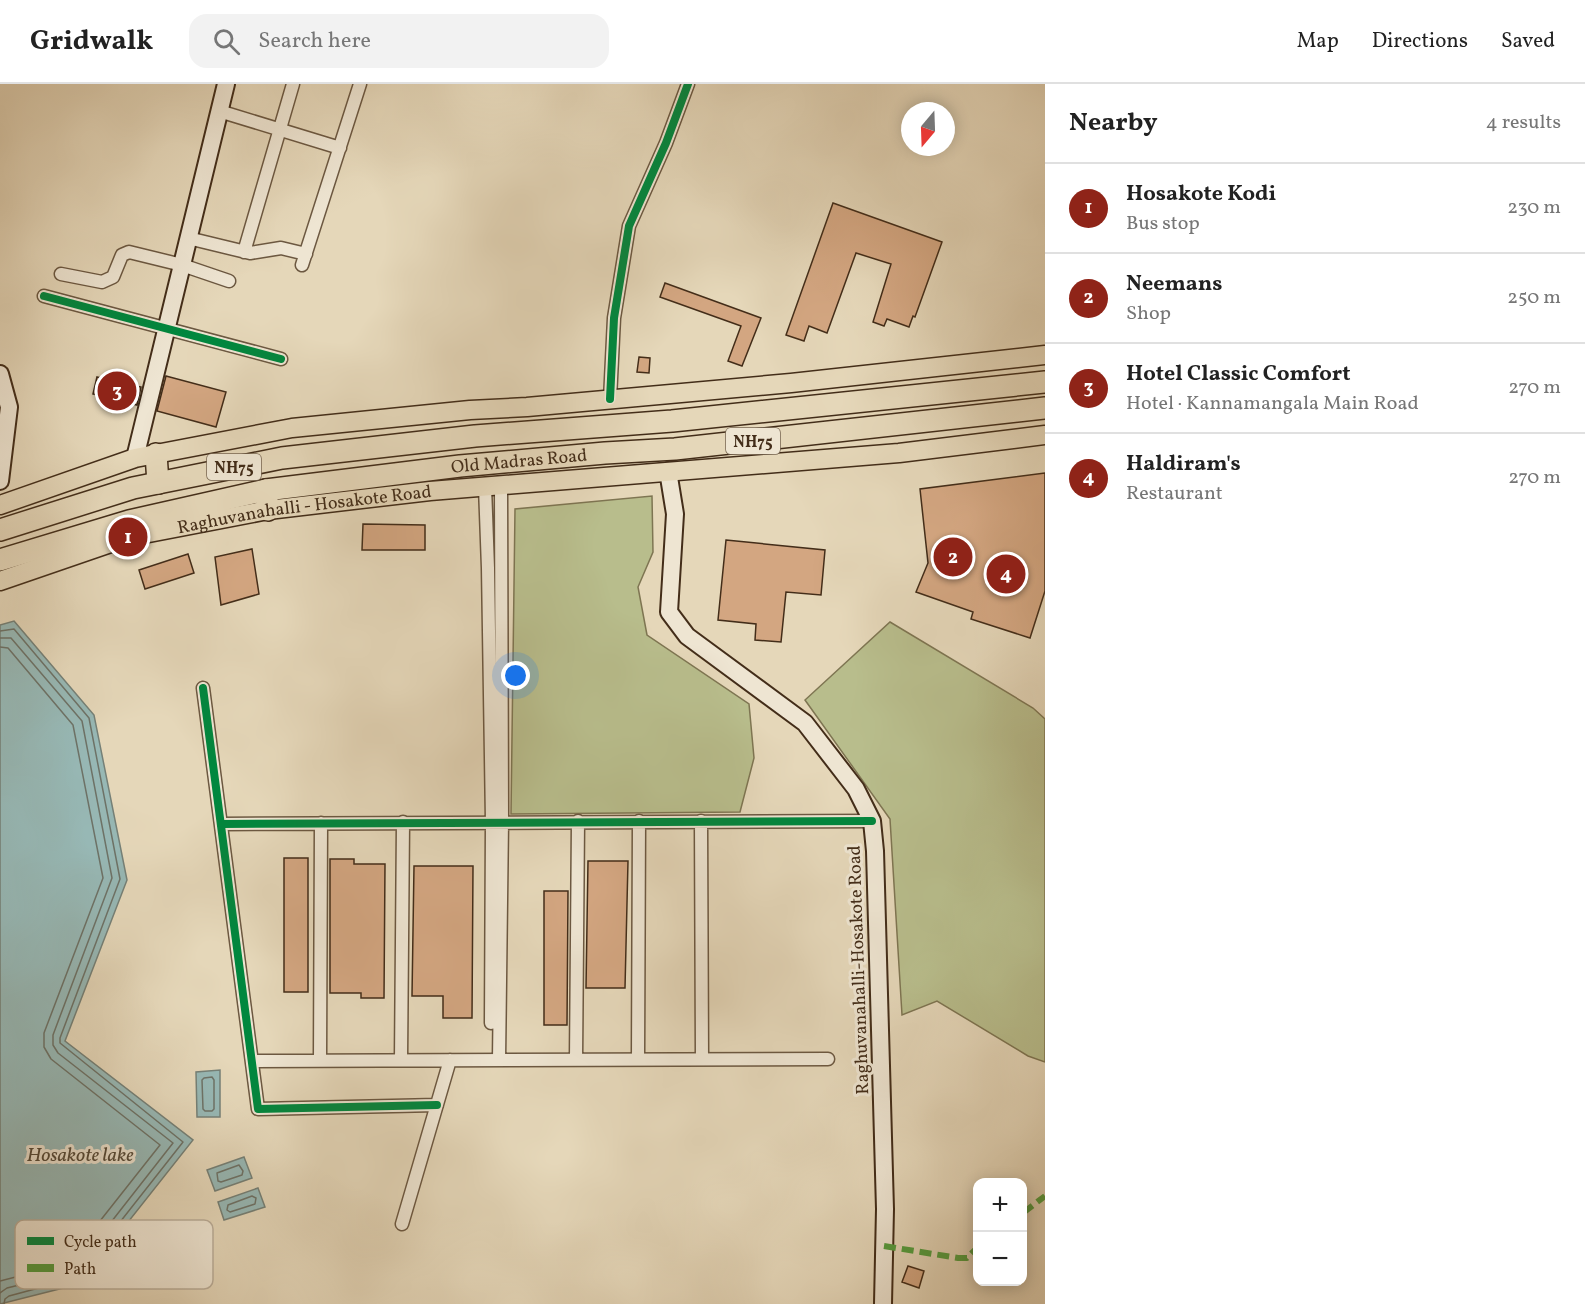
<!DOCTYPE html>
<meta charset="utf-8">
<style>
body{margin:0;font-family:Vollkorn,serif;background:#f2f2f2;color:#222}
.controls{position:absolute;right:18px;bottom:18px;display:grid;overflow:hidden;border-radius:12px;box-shadow:0 3px 15px #0003}
.controls button{width:54px;height:54px;display:grid;place-items:center;padding:0;border:0;border-bottom:2px solid #e0e0e0;background:#fff;color:#222;font:30px sans-serif}
.compass{position:absolute;left:901px;top:18px;width:54px;height:54px;border-radius:50%;background:#fff;box-shadow:0 3px 15px #0003;rotate:199deg}
.you{position:absolute;left:516px;top:592px;width:21px;height:21px;margin:-15px;border:4px solid #fff;border-radius:50%;background:#1a73e8;box-shadow:0 0 0 9px #1a73e833}
.badge{display:grid;place-items:center;width:39px;height:39px;border-radius:50%;background:#8f2418;color:#fff;font-size:20px;font-weight:700}
.pin{position:absolute;translate:-50% -50%;border:3px solid #fff;box-shadow:0 2px 6px #0006}
.list{margin:0;padding:0;list-style:none}
h2{display:flex;justify-content:space-between;align-items:center;height:78px;margin:0;padding:0 24px;font-size:26px}
h2 small{font-size:20px;font-weight:400;color:#767676}
.list li{display:grid;grid-template-columns:39px 1fr auto;gap:18px;align-items:center;box-sizing:border-box;height:90px;padding:0 24px;border-top:2px solid #e0e0e0}
.list b{display:block;font-size:22px;white-space:nowrap}
.list p{margin:0;font-size:20px;white-space:nowrap;color:#767676}
.list em{font-size:20px;font-style:normal;color:#767676}
.icon{flex:none;width:33px;height:33px;fill:none;stroke:currentColor;stroke-width:2;stroke-linecap:round;stroke-linejoin:round}
.map{position:relative;flex:none;width:1045px;height:1220px;overflow:hidden}
header{display:flex;align-items:center;gap:36px;box-sizing:border-box;height:84px;padding:0 30px;background:#fff;border-bottom:2px solid #e0e0e0}
header strong{font-size:28px}
nav{display:flex;gap:33px;margin-inline-start:auto;font-size:21px}
.search{width:420px;height:54px;background:#f2f2f2;display:flex;align-items:center;gap:15px;box-sizing:border-box;padding:0 21px;border-radius:18px;color:#767676;font-size:22px}
main{display:flex}
aside{flex:1;background:#fff}
.map>svg:first-child{display:block}
.green{fill:#b8bd8c;stroke:#7e7552;stroke-width:1.5}
.water{fill:#97b8b5;stroke:#758077;stroke-width:1.5}
.lines{fill:none;stroke-linecap:round;stroke-linejoin:round}
.shore{stroke:#6d7267;stroke-width:1.5}
.building{fill:#d3a681;stroke:#432d19;stroke-width:1.5}
.street-casing{stroke:#6c5841;stroke-width:15}
.secondary-casing{stroke:#432d19;stroke-width:20}
.primary-casing{stroke:#432d19;stroke-width:21}
.highway-casing{stroke:#432d19;stroke-width:24}
.street{stroke:#eee5d2;stroke-width:12}
.secondary{stroke:#eee5d2;stroke-width:16}
.primary{stroke:#e5d7b9;stroke-width:18}
.highway{stroke:#e5d7b9;stroke-width:21}
.quiet{stroke:#549d3e;stroke-width:6;stroke-dasharray:12 6;stroke-linecap:butt}
.cycleway-casing{stroke:#eee5d2;stroke-width:11}
.cycleway{stroke:#00873e;stroke-width:8}
.labels{text-anchor:middle;stroke-width:6;stroke-linejoin:round;paint-order:stroke}
.shield{fill:#eee5d2;stroke:#766450;stroke-width:1.5}
.shield-label{font-size:16px;font-weight:bold;fill:#432d19}
.street-label{font-size:18px;fill:#432d19;stroke:#eee5d2}
.water-label{font-size:20px;font-style:italic;fill:#544938;stroke:#eee5d2}
.key{fill:#eee5d2;stroke:#bbae9a;stroke-width:1.5}
.key-label{font-size:16px;fill:#432d19}
</style>
<header>
<strong>Gridwalk</strong>
<div class="search"><svg class="icon" aria-label="search" viewBox="0 0 24 24"><circle cx="10" cy="10" r="6"/><path d="M15 15l6 6"/></svg>Search here</div>
<nav><a>Map</a><a>Directions</a><a>Saved</a></nav>
</header>
<main>
<div class="map">
<svg width="1045" height="1220" viewBox="0 0 1045 1220">
<rect width="100%" height="100%" fill="#e5d7b9"/>
<filter id="stains"><feTurbulence type="fractalNoise" baseFrequency=".00333" numOctaves="4"/><feColorMatrix values="0 0 0 0 .2 0 0 0 0 .09 0 0 0 0 .02 0 0 0 .5 -.17"/></filter>
<radialGradient id="worn" r=".72"><stop offset=".6" stop-color="#630" stop-opacity="0"/><stop offset="1" stop-color="#630" stop-opacity=".3"/></radialGradient>
<path class="green" d="M652,412L653,468L638,503L647,551L749,620L754,674L740,728L511,730L515,425Z
M890,538L1033,624L1045,635V978L1028,972L937,917L902,931L890,735L805,616Z"/>
<path class="water" d="M14,537L94,631L127,796L65,957L193,1056L79,1200L0,1220V541Z
M220,986V1033H197L196,988Z
M244,1073L252,1094L215,1107L207,1086Z
M258,1104L265,1123L224,1136L218,1118Z"/>
<g class="lines">
<path class="shore" d="M0,547L14,545L89,634L120,795L60,954V959L183,1058L76,1194L9,1212L5,1215L4,1220
M0,554H11L82,637L112,794L53,951V961L58,969L173,1059L72,1188L7,1204L0,1209
M0,563L8,564L73,641L103,794L44,949V963L51,975L160,1061L66,1180L0,1197
M212,993L214,996V1025L212,1027H205L203,1025L202,996L204,994Z
M239,1081L243,1087L242,1091L221,1098L218,1097L217,1089Z
M252,1112L256,1114L255,1120L230,1128L227,1126L228,1121Z"/>
</g>
<path class="building" d="M833,119L942,158L915,233L913,232L909,243L887,235L884,242L873,238L891,180L856,169L827,249L809,242L804,257L786,251Z
M665,199L761,234L742,282L728,277L741,242L660,213Z
M639,273L650,274L649,289L637,288Z
M166,292L226,308L216,343L157,327Z
M97,293L141,303L137,321L93,310Z
M1045,389V507L1030,554L971,535L973,528L916,508L928,479L920,405Z
M363,440L425,441V466H362Z
M726,456L825,466L821,511L786,508L781,558L755,556L756,540L718,536Z
M252,465L259,510L221,521L215,473Z
M188,470L194,489L145,505L139,486Z
M284,774H308V908H284Z
M330,775H354V780H385L384,914H361V909H330Z
M588,777H628L625,904H586Z
M414,782H473L472,934H443V912H412Z
M544,807H568L567,941H544Z
M908,1182L924,1187L919,1204L902,1198Z"/>
<g class="lines">
<g class="street-casing">
<path id="street" d="M219,27L340,64
M188,154L250,169L281,164L306,170
M244,168L293,0
M302,181L360,0
M61,190L102,198L113,193L122,171L129,168L182,181L229,197
M44,212L281,275
M610,315L614,234L629,142L666,59L688,0
M485,403L488,484L492,737L491,939
M203,604L258,1025L437,1021
M701,737L702,975
M221,740L872,737
M638,975L639,737
M320,976L321,739
M401,976L403,738
M499,976L502,737L501,402
M576,976L578,737
M252,977L828,975
M402,1140L450,976"/>
</g>
<g class="secondary-casing">
<path id="secondary" d="M0,290L9,323L0,397
M135,374L226,0
M668,387L675,430L669,528L687,552L805,639L856,705L872,737L875,767L885,1125L883,1220"/>
</g>
<g class="primary-casing">
<g id="primary">
<path d="M0,421L135,374L292,344L470,326L527,323L791,299L1045,271"/>
<path id="s1" d="M0,497L128,453L268,426L430,407L899,369L1045,351"/>
</g>
</g>
<g class="highway-casing">
<g id="highway">
<path d="M156,370L158,399"/>
<path d="M266,406L268,426"/>
<path d="M0,446L133,404L282,374L475,352L672,337L1045,298"/>
<path id="s2" d="M0,476L129,437L266,406L460,382L605,369L675,365L1045,324"/>
</g>
</g>
<use href="#street" class="street"/>
<use href="#secondary" class="secondary"/>
<use href="#primary" class="primary"/>
<use href="#highway" class="highway"/>
<path class="quiet" d="M1023,1129L1045,1112
M884,1162L958,1174H967L978,1163"/>
<g class="cycleway-casing">
<path id="cycleway" d="M44,212L281,275
M610,315L614,234L629,142L666,59L688,0
M203,604L258,1025L437,1021
M221,740L872,737"/>
</g>
<use href="#cycleway" class="cycleway"/>
</g>
<g class="labels">
<g class="shield">
<rect x="726" y="344" width="54" height="26" rx="4.5"/>
<rect x="207" y="370" width="54" height="26" rx="4.5"/>
</g>
<g class="shield-label">
<text x="753" y="363">NH75</text>
<text x="234" y="389">NH75</text>
</g>
<g class="street-label">
<text dy="6" stroke="none"><textPath href="#s2" startOffset="530">Old Madras Road</textPath></text>
<text dy="6" stroke="none"><textPath href="#s1" startOffset="314">Raghuvanahalli - Hosakote Road</textPath></text>
<text transform="translate(858 886) rotate(-92)" y="6">Raghuvanahalli-Hosakote Road</text>
</g>
<g class="water-label">
<text x="80" y="1077">Hosakote lake</text>
</g>
</g>
<rect x="15" y="1136" width="198" height="69" rx="9" class="key"/>
<rect x="27" y="1153" width="27" height="8" fill="#00873e"/>
<rect x="27" y="1180" width="27" height="8" fill="#549d3e"/>
<g class="key-label">
<text x="64" y="1163">Cycle path</text>
<text x="64" y="1190">Path</text>
</g>
<rect width="100%" height="100%" filter="url(#stains)"/>
<rect width="100%" height="100%" fill="url(#worn)"/>
</svg>
<div class="controls">
<button>+</button>
<button>−</button>
</div>
<svg class="compass" viewBox="-18 -18 36 36"><path d="M0-13l5 13h-10z" fill="#e53935"/><path d="M0 13l5-13h-10z" fill="#767676"/></svg>
<div class="you"></div>
<div class="pin badge" style="left:128px;top:453px">1</div>
<div class="pin badge" style="left:953px;top:473px">2</div>
<div class="pin badge" style="left:117px;top:307px">3</div>
<div class="pin badge" style="left:1006px;top:490px">4</div>
</div>
<aside>
<h2>Nearby<small>4 results</small></h2>
<ul class="list">
<li><span class="badge">1</span><div><b>Hosakote Kodi</b><p>Bus stop</p></div><em>230 m</em></li>
<li><span class="badge">2</span><div><b>Neemans</b><p>Shop</p></div><em>250 m</em></li>
<li><span class="badge">3</span><div><b>Hotel Classic Comfort</b><p>Hotel · Kannamangala Main Road</p></div><em>270 m</em></li>
<li><span class="badge">4</span><div><b>Haldiram's</b><p>Restaurant</p></div><em>270 m</em></li>
</ul>
</aside>
</main>
